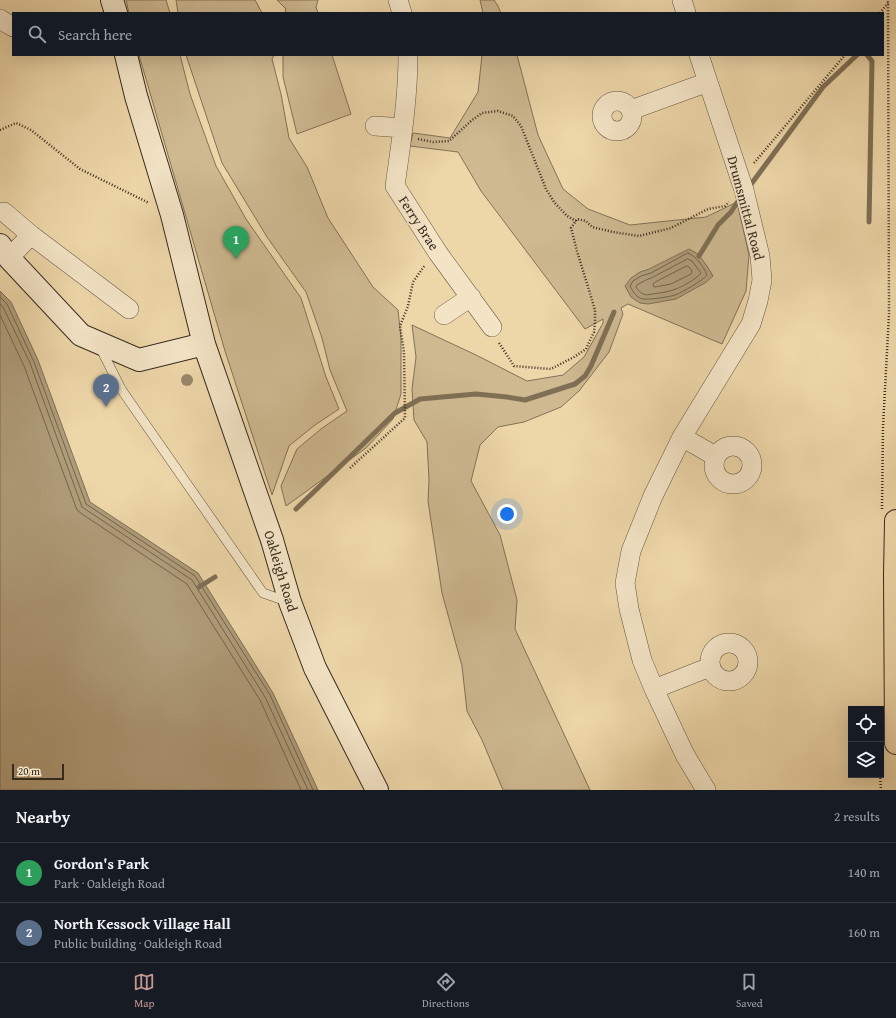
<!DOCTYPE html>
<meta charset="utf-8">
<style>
body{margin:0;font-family:"Gentium Book Plus",serif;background:#20242c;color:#f1f3f6}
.controls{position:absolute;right:12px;bottom:12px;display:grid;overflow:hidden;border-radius:0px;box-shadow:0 4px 16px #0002}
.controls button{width:36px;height:36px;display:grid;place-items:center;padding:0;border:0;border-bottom:1px solid #363941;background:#171b24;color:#f1f3f6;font:20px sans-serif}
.scale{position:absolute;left:12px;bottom:10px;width:52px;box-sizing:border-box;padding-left:4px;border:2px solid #372b1e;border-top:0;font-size:11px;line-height:14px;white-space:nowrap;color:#372b1e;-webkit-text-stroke:3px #f3e4c6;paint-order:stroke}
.you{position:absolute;left:507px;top:514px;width:14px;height:14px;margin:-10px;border:3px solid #fff;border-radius:50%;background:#1a73e8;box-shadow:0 0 0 6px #1a73e833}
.badge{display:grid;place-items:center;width:26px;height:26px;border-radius:50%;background:#c59692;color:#fff;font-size:13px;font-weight:700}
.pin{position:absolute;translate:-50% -33px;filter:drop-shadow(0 1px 2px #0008)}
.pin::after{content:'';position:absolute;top:21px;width:14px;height:12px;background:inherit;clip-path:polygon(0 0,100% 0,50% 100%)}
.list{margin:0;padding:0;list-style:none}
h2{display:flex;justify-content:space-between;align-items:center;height:52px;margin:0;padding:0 16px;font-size:17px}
h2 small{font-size:13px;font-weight:400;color:#9ea1a6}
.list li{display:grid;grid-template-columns:26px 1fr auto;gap:12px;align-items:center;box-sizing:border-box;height:60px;padding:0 16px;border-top:1px solid #363941}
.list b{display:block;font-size:15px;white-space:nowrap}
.list p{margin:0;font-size:13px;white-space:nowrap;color:#9ea1a6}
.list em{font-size:13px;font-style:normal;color:#9ea1a6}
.icon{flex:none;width:22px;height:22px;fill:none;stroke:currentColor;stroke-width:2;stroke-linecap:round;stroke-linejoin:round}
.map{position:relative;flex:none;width:896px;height:790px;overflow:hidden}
.search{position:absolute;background:#171b24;box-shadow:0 4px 16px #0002;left:12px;right:12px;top:12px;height:44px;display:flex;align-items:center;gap:10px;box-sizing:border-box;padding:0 14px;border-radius:0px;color:#9ea1a6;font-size:15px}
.sheet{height:172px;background:#171b24}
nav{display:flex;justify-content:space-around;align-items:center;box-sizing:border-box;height:56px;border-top:1px solid #363941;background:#171b24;font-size:11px;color:#9ea1a6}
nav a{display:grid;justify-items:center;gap:2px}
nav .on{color:#c59692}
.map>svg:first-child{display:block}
.green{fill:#ceb991;stroke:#827258}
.water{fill:#af9c79;stroke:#7f6f55}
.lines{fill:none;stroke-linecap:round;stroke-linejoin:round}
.shore{stroke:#73644c;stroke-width:1}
.stream{stroke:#7f6f55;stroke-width:5}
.lane-casing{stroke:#645640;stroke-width:10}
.street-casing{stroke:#645640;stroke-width:20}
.secondary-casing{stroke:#372b1e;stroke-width:24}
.highway-casing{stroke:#372b1e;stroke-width:24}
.path{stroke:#372b1e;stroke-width:2.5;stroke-dasharray:1 2;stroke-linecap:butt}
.lane{stroke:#f3e4c6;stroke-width:9}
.street{stroke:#f3e4c6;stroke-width:19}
.secondary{stroke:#f3e4c6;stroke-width:22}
.highway{stroke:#edd6a8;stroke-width:22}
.tree{fill:#998769}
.labels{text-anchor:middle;stroke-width:3.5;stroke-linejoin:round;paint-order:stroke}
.street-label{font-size:14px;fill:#372b1e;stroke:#f3e4c6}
</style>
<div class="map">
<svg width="896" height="790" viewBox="0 0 896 790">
<rect width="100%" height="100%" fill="#edd6a8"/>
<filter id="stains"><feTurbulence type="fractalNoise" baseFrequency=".005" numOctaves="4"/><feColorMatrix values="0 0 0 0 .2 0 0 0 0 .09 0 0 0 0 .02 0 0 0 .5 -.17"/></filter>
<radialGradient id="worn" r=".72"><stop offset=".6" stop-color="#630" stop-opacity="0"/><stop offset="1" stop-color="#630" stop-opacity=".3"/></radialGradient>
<path class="green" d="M126,0H166L170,13H129Z
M176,0H255L262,13H178Z
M277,0H318L316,7L318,13H285L286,9Z
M480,0H494L498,6L501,13H483Z
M139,55H180L190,94L216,166L246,219L301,298L326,377L339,409L315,425L289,446L272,495L225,351Z
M186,55H274L272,59L281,94L289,138L307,167L328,218L373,287L398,310L401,338V394L393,419L366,448L286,506L281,486L297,449L321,429L347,411L330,370L322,338L306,292L267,237L222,163Z
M283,55H332L351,114L297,134L283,77Z
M482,55H517L538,135L563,189L588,209L630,225L706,217L737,202L749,255L746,291L722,344L628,304L621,308L623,314L609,352L579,391L561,407L524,422L498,427L480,445L471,481L500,535L517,600L515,629L590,790H503L482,740L467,711L462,666L442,593L428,501L429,480L427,442L414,420L412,389L416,357L412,325L476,355L527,381L563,375L584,357L603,323V319L585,329L481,191L458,152L410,146L413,133L450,138L478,92Z"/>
<path class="water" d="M689,249L698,254L707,266L713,276L705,283L676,299L648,304L640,303L631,297L625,286L631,278L640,272L649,269Z
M0,291L11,302L38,360L90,502L198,573L273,693L318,790H0Z"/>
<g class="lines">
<path class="shore" d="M688,253C697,257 703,266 707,275C702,281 683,292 675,295C669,297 648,300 643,299C637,298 633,292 630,286L633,281L641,276L651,273Z
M688,259L692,261L701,273C697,279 680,288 673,290C665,293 656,293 647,295C642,294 639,292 636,287L637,285L644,281L653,277Z
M687,266L689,267L692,271L691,274L671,284L655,287L653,286L654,283Z
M0,297L7,304L34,362L86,504L195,576L270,695L313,790
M0,304L3,307L30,363L82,507L85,509L192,580L265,697L308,790
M0,315L24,366L77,510L82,514L187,584L260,700L301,790"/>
<path class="stream" d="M867,55L872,61L869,222
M749,187L823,87L857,55
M699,256L718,225L731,212L740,198
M296,509L322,484L395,413L420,399L476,394L507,397L525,400L575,384L585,376L591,366L614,312
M199,587L215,577"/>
<g class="lane-casing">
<path id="lane" d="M100,347L121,389L263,593L289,602"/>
</g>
<g class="street-casing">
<path id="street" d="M398,0L402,13
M682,0L686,13
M0,19L13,27
M408,55C408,99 401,143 395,186L438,253L492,327
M699,55L744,190L760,256L762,280L758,301L751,324L682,437L653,496L631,551L625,583L629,609L642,660L654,689L685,755L706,790
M602 116a15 15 0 1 1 30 0a15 15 0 1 1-30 0Z
M631,110L708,82
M375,126L403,128
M4,212L31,235L9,258
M31,235L129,309
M444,315L471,297
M682,437L715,456
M714 465a19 19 0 1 1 38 0a19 19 0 1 1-38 0Z
M710 662a19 19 0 1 1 38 0a19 19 0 1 1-38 0Z
M654,689L710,667"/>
</g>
<g class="secondary-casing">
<path id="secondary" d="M112,0L116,13
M126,55L136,96L172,215L204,344L272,540L290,602L315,668L377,790
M0,245L9,258L81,335L139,360L204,344"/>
</g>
<g class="highway-casing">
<path id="highway" d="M896,521L895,575L896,743"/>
</g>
<path class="path" d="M880,13L888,3
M0,130L16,123L31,130L80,169L149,203
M418,139L433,142L449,141L471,121L482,113L498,111L513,116L521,126L546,189L554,202L567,216L576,221
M754,163L845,55
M499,343L514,366L551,369L574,357L586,349L594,332L595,323V310L592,300L577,251L571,228L577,219L586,221L592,227L613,232L639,236L671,228L708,209L725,206L729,202
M350,468L405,418L404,352L400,326L408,306L413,282L425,265
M882,509L883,427L889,314L888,0
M880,775L881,790"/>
<use href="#lane" class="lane"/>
<use href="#street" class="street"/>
<use href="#secondary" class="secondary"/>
<use href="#highway" class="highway"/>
</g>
<circle class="tree" cx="187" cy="380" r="6"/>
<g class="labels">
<g class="street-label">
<text transform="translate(746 208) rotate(75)" y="5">Drumsmittal Road</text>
<text transform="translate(419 223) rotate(57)" y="5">Ferry Brae</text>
<text transform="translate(281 571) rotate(73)" y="5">Oakleigh Road</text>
</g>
</g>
<rect width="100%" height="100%" filter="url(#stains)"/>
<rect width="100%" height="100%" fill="url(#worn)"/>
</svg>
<div class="controls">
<button><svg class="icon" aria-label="locate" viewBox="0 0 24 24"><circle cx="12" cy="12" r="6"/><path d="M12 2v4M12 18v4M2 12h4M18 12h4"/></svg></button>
<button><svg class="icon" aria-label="layers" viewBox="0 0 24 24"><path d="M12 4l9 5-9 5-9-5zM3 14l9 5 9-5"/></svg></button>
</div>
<div class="scale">20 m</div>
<div class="you"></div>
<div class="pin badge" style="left:236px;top:259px;background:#2e9e5b">1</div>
<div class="pin badge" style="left:106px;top:407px;background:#5c6f8a">2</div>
<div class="search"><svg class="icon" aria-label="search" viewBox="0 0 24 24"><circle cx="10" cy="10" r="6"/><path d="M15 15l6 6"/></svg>Search here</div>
</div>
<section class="sheet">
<h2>Nearby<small>2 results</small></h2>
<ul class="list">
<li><span class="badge" style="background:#2e9e5b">1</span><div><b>Gordon's Park</b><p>Park · Oakleigh Road</p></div><em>140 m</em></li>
<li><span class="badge" style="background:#5c6f8a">2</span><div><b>North Kessock Village Hall</b><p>Public building · Oakleigh Road</p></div><em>160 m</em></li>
</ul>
</section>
<nav>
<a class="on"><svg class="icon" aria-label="map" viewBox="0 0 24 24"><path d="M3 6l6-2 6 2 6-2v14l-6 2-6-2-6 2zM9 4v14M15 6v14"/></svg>Map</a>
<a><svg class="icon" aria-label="directions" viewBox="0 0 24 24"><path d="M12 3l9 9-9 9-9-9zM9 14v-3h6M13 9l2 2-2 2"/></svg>Directions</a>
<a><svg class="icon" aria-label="saved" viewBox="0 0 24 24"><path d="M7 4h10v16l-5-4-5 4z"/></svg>Saved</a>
</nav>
